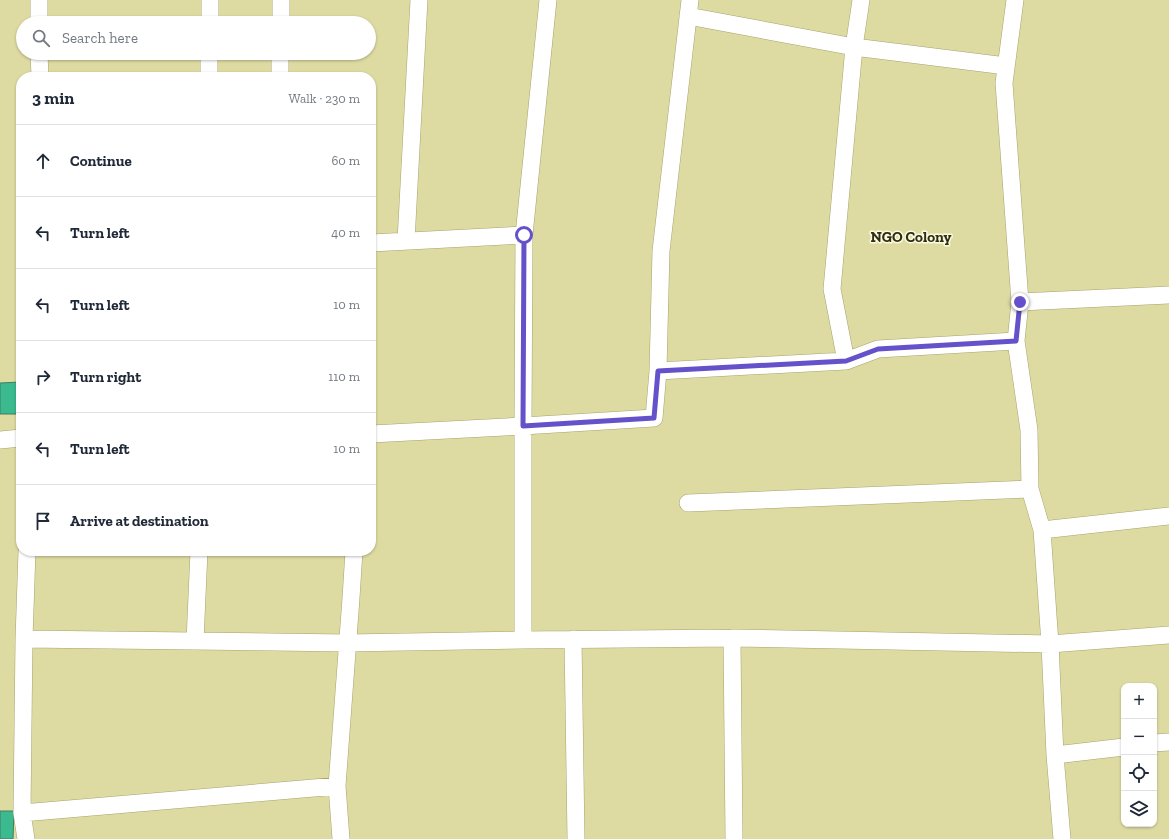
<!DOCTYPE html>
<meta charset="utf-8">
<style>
body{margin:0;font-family:"Zilla Slab",serif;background:#f6f6f7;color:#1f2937}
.controls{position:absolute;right:12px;bottom:12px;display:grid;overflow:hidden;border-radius:8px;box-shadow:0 1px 3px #0004}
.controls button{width:36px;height:36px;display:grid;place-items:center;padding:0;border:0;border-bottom:1px solid #e0e1e3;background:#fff;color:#1f2937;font:20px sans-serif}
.stop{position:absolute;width:12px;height:12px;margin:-9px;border:3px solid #6551ca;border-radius:50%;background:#fff}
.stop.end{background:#6551ca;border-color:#fff;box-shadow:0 1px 4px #0008}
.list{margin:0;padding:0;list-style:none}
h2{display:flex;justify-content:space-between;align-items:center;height:52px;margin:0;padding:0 16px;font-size:17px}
h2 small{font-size:13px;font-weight:400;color:#747a83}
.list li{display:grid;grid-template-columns:26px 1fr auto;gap:12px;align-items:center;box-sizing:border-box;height:72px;padding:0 16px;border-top:1px solid #e0e1e3}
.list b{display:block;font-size:15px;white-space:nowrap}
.list em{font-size:13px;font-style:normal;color:#747a83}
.icon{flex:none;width:22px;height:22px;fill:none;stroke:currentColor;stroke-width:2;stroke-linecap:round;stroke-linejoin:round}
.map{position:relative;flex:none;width:1169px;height:839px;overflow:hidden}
.search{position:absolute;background:#fff;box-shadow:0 1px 3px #0004;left:16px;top:16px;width:360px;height:44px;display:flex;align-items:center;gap:10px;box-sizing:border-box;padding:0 14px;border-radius:22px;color:#747a83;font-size:15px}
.panel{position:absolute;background:#fff;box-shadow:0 1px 3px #0004;left:16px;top:72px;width:360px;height:484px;border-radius:16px}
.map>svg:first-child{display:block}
.building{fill:#3bba8f;stroke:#407d65}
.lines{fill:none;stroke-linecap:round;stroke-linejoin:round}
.street-casing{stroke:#a6a46c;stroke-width:18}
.street{stroke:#fff;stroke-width:17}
.route{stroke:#6551ca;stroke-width:5}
.labels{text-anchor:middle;stroke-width:3;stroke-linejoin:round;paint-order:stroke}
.neighbourhood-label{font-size:15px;font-weight:bold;fill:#2e2d16;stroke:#fbfadd}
</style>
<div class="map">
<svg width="1169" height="839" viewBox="0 0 1169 839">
<rect width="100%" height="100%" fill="#dddba1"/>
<path class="building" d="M21,382V414H0V383Z
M0,811H14L13,839H0Z"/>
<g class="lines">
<g class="street-casing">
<path id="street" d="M39,0V23
M1015,0L1004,83L1020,302L1016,341L1029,430L1030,489L1042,530L1050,644L1055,755L1062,839
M688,16L854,47L1006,66
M210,23V0
M281,23V0
M39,53L40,77
M209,77V53
M280,77V53
M406,241L419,0
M371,243L524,235
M1020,302L1169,295
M846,361L832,289L854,47L861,0
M658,371L846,361L878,349L1016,341
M371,434L523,426L654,418L658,371L661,251L690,0
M0,440L21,438
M688,503L1030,489
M1042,530L1169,516
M732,638L734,839
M24,639L347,643L523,640L732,638L1050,644L1169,635
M573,639L576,839
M523,640V426L524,235L548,0
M195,641L199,551
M1154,743L1169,742
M1055,755L1124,747
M22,813L337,786
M26,839L22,813L24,639L27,551
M341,839L337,786L351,598L354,551"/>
</g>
<use href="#street" class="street"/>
</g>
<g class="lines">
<path class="route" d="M524,235L523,426L654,418L658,371L846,361L878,349L1016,341L1020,302"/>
</g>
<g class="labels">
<g class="neighbourhood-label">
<text x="911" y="242">NGO Colony</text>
</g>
</g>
</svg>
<div class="controls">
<button>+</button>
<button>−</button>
<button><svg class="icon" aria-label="locate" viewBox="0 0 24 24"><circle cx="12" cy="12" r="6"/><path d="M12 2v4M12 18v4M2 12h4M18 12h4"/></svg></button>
<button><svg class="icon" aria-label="layers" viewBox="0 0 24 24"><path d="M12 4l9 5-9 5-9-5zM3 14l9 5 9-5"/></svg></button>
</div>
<div class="stop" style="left:524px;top:235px"></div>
<div class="stop end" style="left:1020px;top:302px"></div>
<div class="search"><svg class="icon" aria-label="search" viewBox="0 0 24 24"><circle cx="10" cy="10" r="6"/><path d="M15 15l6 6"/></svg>Search here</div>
<section class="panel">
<h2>3 min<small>Walk · 230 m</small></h2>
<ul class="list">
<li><svg class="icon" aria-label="ahead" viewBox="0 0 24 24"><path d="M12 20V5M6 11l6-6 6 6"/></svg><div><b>Continue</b></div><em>60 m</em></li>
<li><svg class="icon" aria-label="left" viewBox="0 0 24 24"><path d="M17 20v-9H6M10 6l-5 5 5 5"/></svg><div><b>Turn left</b></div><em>40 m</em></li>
<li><svg class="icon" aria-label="left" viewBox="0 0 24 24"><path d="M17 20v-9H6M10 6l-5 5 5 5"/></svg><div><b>Turn left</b></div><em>10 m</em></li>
<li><svg class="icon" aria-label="right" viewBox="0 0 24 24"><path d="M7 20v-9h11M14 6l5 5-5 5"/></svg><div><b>Turn right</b></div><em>110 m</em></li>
<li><svg class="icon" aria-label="left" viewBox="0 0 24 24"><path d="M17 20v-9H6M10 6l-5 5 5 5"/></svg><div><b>Turn left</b></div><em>10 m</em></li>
<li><svg class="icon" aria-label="arrive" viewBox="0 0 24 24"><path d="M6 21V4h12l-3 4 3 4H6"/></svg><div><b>Arrive at destination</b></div></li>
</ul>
</section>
</div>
